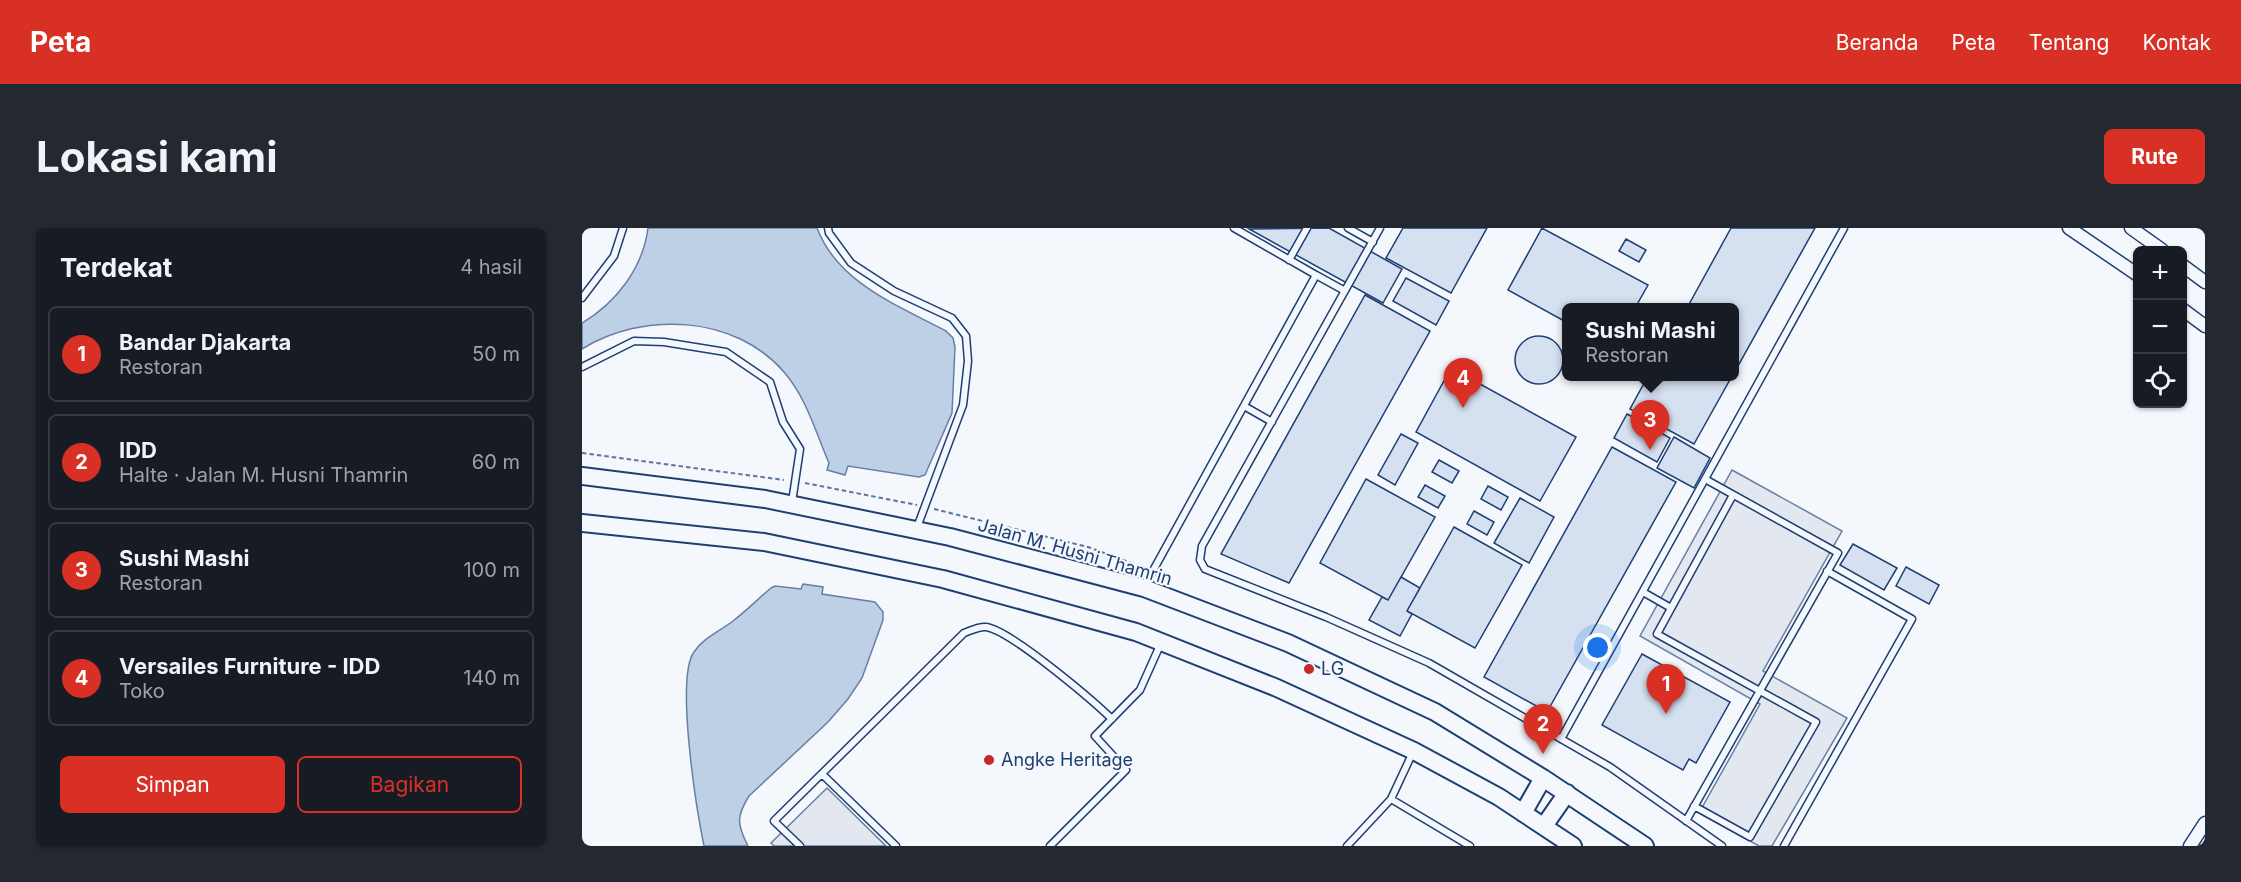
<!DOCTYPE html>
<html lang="id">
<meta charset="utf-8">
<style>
body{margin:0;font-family:Inter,sans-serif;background:#242831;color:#f1f3f6}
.controls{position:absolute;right:18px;top:18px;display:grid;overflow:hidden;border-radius:9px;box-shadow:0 2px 4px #0004}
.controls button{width:54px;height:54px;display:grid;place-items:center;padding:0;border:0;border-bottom:2px solid #363941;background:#171b24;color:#f1f3f6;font:30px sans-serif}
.you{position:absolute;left:1016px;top:420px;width:21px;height:21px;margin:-15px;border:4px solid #fff;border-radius:50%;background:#1a73e8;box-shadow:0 0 0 9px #1a73e833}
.badge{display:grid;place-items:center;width:39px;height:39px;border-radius:50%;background:#d93025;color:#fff;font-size:20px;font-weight:700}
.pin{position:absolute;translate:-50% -50px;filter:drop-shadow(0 2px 3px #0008)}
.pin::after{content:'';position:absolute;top:32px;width:21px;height:18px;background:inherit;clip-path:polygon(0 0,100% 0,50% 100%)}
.popup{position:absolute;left:980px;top:75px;width:177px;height:78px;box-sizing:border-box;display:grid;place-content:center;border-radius:9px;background:#171b24;filter:drop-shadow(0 2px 4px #0005);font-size:20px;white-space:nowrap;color:#9ea1a6}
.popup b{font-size:22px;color:#f1f3f6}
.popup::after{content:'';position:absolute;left:50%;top:100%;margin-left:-12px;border:12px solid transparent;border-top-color:#171b24}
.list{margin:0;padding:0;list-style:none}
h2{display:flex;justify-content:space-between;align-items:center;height:78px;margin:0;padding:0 24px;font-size:26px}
h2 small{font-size:20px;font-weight:400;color:#9ea1a6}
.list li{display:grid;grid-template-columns:39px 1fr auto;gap:18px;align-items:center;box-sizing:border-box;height:96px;margin:0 12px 12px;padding:0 12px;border:2px solid #363941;border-radius:9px}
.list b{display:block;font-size:22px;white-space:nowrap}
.list p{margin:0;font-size:20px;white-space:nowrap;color:#9ea1a6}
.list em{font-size:20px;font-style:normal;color:#9ea1a6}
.actions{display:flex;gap:12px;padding:18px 24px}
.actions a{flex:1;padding:14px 0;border:2px solid #d93025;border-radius:9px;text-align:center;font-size:21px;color:#d93025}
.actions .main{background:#d93025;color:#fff}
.icon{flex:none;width:33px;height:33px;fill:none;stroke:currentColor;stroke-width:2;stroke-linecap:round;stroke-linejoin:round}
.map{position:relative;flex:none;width:1623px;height:618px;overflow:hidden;border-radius:9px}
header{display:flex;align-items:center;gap:36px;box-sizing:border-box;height:84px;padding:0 30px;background:#d93025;color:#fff}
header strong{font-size:28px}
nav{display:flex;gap:33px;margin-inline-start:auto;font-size:21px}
.intro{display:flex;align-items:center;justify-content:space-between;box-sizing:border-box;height:144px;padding:0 36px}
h1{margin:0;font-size:42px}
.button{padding:15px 27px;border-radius:9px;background:#d93025;color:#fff;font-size:21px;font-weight:700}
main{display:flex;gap:36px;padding:0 36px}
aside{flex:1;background:#171b24;border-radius:9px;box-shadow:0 2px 4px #0004}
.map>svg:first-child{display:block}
.parking{fill:#e3e8f0;stroke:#687fa3;stroke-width:1.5}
.water{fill:#bed0e5;stroke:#687fa3;stroke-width:1.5}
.building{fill:#d5e0f0;stroke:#1d3f73;stroke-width:1.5}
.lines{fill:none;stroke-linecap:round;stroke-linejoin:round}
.lane-casing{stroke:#1d3f73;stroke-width:9}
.street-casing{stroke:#1d3f73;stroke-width:15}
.secondary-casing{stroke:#1d3f73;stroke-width:20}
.path{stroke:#5e769c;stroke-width:2;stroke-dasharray:4.5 3;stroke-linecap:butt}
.lane{stroke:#f4f7fb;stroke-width:6}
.street{stroke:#f4f7fb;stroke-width:12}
.secondary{stroke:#f4f7fb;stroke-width:16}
.poi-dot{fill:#c62828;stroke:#f4f7fb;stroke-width:2}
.labels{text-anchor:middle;stroke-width:4.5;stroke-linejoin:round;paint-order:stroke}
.street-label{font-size:18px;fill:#1d3f73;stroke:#f4f7fb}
.poi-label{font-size:18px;fill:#1d3f73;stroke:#f4f7fb;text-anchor:start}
</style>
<header>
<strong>Peta</strong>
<nav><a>Beranda</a><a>Peta</a><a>Tentang</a><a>Kontak</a></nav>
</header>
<div class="intro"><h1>Lokasi kami</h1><a class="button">Rute</a></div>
<main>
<aside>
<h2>Terdekat<small>4 hasil</small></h2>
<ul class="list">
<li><span class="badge">1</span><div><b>Bandar Djakarta</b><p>Restoran</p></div><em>50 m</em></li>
<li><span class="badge">2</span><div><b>IDD</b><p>Halte · Jalan M. Husni Thamrin</p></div><em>60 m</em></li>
<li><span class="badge">3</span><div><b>Sushi Mashi</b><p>Restoran</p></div><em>100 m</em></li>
<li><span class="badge">4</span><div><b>Versailes Furniture - IDD</b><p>Toko</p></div><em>140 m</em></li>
</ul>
<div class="actions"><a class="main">Simpan</a><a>Bagikan</a></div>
</aside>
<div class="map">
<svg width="1623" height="618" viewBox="0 0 1623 618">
<rect width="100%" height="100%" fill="#f4f7fb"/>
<path class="parking" d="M1150,242L1260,303L1181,443L1265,490L1190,618H1177L1117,585L1178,476L1058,408Z
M245,560L304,618H192L189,615Z"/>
<path class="water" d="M66,0H235C256,55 315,77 364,103L371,110L373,119L370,185L343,247L337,249L266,238L263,247L245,242L247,235C234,205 224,169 202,144C153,87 61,83 0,121V95C34,75 61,40 66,0Z
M221,356L241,359L240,366L293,374L301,384V392L280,450L266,471L246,494L167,568C154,589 155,596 166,618H122C115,584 93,450 112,424C121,410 138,403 151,393C164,383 176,371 189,360L193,358L219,361Z"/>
<path class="building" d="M747,0L820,41L801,75L667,1Z
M821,0H905L869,65L804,30Z
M960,0L1066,57L1053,80H984V94L926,62Z
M1149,0H1233L1152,145V80H1105Z
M1044,11L1064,22L1057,34L1037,23Z
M824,50L867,73L854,97L811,73Z
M783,67L848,103L707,355L639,326Z
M933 132a24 24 0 1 1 48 0a24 24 0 1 1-48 0Z
M869,140L994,209L958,273L834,204Z
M1066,148H1150L1112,216L1048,181Z
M1045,186L1088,210L1075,234L1032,210Z
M819,206L836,215L813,257L796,247Z
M1092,209L1128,230L1112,260L1075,240Z
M1030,219L1094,254L965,484L902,449Z
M857,232L877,243L870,255L850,244Z
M784,251L853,289L806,372L738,335Z
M843,257L863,268L856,280L836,269Z
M906,258L926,269L919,282L899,271Z
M938,270L972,289L947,335L912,315Z
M892,283L912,294L905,307L885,296Z
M872,299L940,337L893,420L825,383Z
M1271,316L1315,340L1302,362L1258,337Z
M1324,339L1357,357L1347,376L1314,358Z
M819,349L838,360L825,383L830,386L818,408L787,392L800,369L806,372Z
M1060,426L1148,474L1114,535L1107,531L1101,542L1020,497Z"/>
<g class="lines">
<g class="lane-casing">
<path id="lane" d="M246,0L247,5L269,35L312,63L370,90L384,108L386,133L381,177L334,302
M652,0L734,47
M766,0L791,14
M798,0L620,318L618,332L623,341L744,389L847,435L1028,539L1140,618
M707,32L725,0
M0,70L32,28L41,0
M0,139L52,113L82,114L144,124L188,154L201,194L218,221L210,274
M662,178L690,194
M562,359L734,47L763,63
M1061,364L1089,380
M979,511L1262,0
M240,546L314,618
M809,571L831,524
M1112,578L1168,609L1234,494L1075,406L1151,267
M1104,593L1256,325L1123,251
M218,618L192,593L382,405C388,403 397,398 404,399C428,402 509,471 530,491
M468,618L544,542L513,508L558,462L579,415
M765,618L809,571L888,618
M1202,618L1330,391L1245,343"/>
</g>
<g class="street-casing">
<path id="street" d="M1487,0L1556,47
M1549,0L1580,22
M1600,37L1623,54
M1600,81L1623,98
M1608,618L1623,595"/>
</g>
<g class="secondary-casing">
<path id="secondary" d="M0,248L183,271L368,309L562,360L706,415L853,484L961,550L1063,618
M0,295L182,314L361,351L554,404L695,460L832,523L917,569L991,618
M941,585L961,550
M962,598L985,565"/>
</g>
<path class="path" d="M0,225L202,252
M223,255L335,277
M352,281L506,319L563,340"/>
<use href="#lane" class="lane"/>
<use href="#street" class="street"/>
<use href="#secondary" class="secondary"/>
</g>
<g class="poi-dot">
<circle cx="727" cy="441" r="6"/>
<circle cx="407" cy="532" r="6"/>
</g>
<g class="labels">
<g class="street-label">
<text transform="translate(493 324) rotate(16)" y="6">Jalan M. Husni Thamrin</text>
</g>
<g class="poi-label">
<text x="739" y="447">LG</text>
<text x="419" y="538">Angke Heritage</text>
</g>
</g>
</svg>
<div class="controls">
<button>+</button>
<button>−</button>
<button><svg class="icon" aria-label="locate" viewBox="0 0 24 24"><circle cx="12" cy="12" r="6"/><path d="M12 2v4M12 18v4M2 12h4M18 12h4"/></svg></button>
</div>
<div class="you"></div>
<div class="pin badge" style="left:1084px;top:486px">1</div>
<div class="pin badge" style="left:961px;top:526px">2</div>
<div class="pin badge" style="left:1068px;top:222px">3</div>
<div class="popup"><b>Sushi Mashi</b>Restoran</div>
<div class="pin badge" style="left:881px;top:180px">4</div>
</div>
</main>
